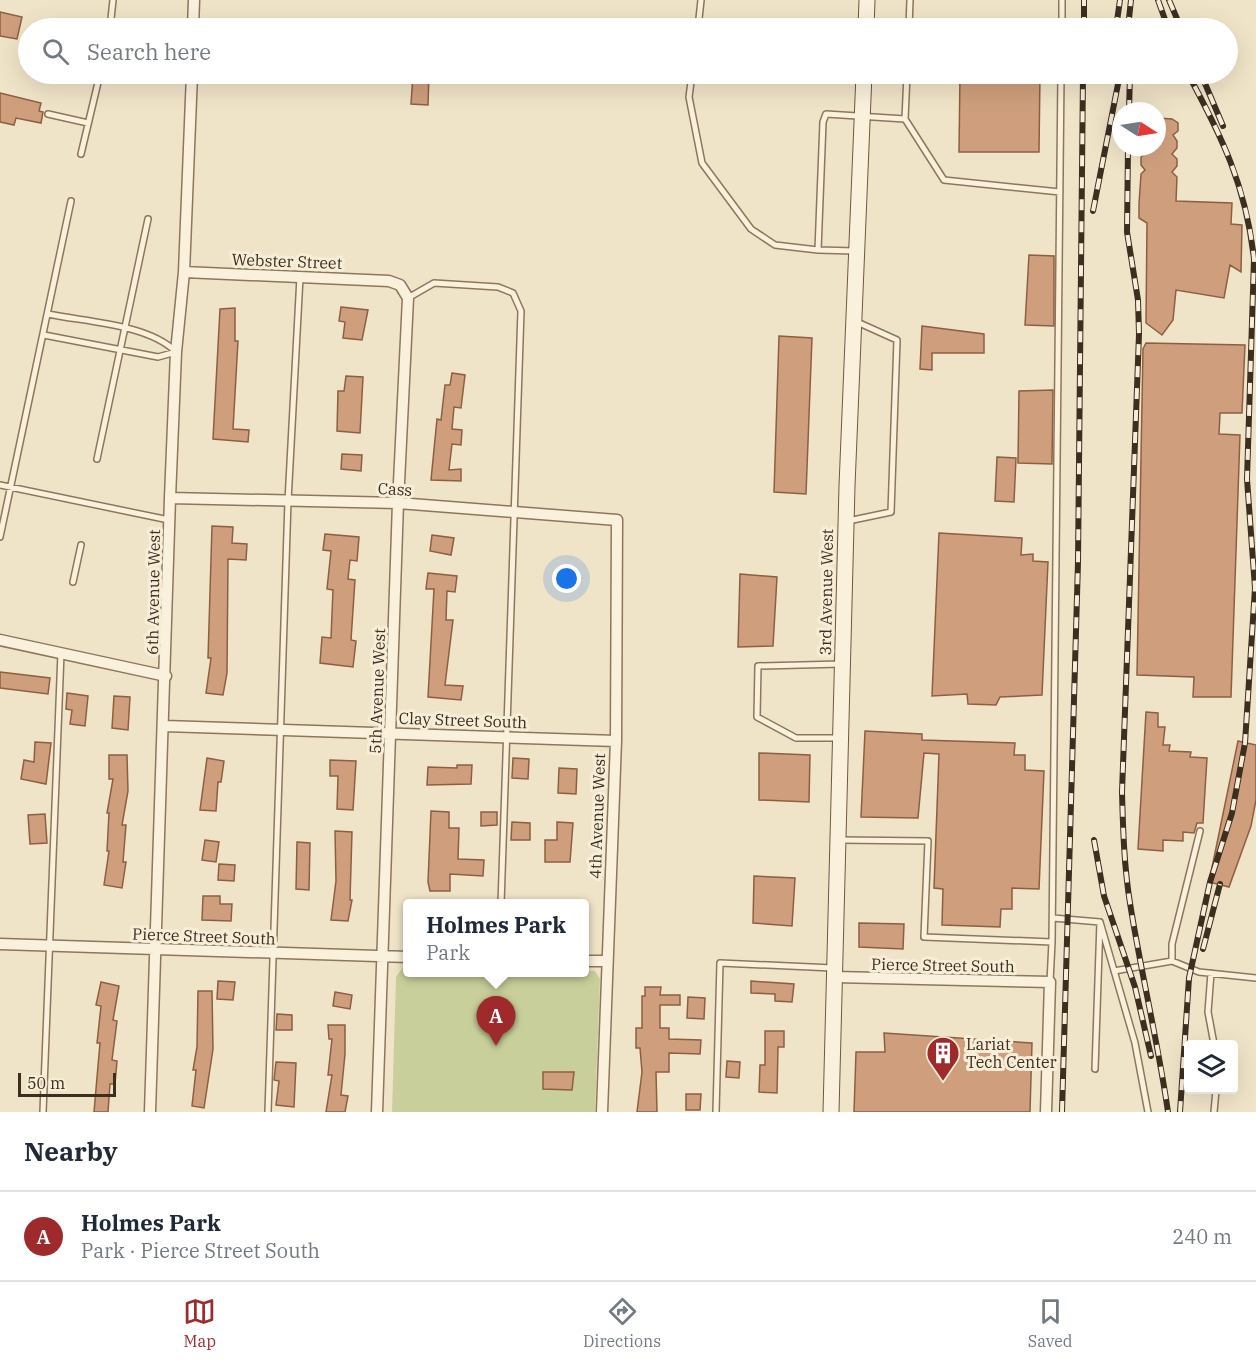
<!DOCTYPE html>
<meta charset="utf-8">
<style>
body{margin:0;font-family:"IBM Plex Serif",serif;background:#f2f2f3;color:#1f2937}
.controls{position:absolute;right:18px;bottom:18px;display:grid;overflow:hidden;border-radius:6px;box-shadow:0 6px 24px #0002}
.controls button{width:54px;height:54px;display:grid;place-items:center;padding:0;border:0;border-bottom:2px solid #e0e1e3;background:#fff;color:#1f2937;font:30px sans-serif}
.compass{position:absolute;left:1112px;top:102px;width:54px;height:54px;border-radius:50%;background:#fff;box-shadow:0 6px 24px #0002;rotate:102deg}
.scale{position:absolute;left:18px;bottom:15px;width:98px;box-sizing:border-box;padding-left:6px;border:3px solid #3d2e20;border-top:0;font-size:16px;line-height:21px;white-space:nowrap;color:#3d2e20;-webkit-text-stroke:4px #f7eed8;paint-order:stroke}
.you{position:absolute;left:567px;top:579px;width:21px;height:21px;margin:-15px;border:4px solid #fff;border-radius:50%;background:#1a73e8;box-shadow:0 0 0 9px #1a73e833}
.badge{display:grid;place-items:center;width:39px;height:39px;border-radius:50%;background:#9e2a2b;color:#fff;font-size:20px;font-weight:700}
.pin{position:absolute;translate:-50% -50px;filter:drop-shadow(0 2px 3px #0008)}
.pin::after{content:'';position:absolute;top:32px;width:21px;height:18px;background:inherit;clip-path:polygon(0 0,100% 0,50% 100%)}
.popup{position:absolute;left:403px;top:899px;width:186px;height:78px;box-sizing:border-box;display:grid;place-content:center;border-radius:6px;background:#fff;filter:drop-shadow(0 2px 4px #0005);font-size:20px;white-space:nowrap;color:#747a83}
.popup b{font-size:22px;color:#1f2937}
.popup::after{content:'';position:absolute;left:50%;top:100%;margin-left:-12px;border:12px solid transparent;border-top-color:#fff}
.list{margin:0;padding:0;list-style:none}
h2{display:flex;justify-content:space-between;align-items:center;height:78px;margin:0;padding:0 24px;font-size:26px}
h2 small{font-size:20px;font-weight:400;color:#747a83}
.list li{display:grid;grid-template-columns:39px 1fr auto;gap:18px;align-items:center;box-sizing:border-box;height:90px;padding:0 24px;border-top:2px solid #e0e1e3}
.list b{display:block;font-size:22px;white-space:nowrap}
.list p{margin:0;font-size:20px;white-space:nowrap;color:#747a83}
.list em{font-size:20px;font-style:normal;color:#747a83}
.icon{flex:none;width:33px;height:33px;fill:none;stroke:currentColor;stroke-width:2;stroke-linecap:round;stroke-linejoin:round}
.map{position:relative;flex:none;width:1256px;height:1112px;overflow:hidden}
.search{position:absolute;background:#fff;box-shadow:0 6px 24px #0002;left:18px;right:18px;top:18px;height:66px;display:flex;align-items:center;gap:15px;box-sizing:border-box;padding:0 21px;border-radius:33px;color:#747a83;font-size:22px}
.sheet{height:168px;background:#fff}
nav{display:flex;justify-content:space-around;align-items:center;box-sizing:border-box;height:84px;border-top:2px solid #e0e1e3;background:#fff;font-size:16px;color:#747a83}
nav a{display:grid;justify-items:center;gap:3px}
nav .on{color:#9e2a2b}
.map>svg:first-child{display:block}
.green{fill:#c9cf9b}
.building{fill:#cf9f7d;stroke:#8d5f41;stroke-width:1.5}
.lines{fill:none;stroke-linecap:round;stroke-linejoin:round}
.lane-casing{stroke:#8d765c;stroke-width:8}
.street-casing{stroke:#8d765c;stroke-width:13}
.secondary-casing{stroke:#6f573f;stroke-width:17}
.lane{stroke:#faf1dc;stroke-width:5}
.street{stroke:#faf1dc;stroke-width:10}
.secondary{stroke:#faf1dc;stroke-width:15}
.rail-casing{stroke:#3d2e20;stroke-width:6}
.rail{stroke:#f7eed8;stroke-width:4;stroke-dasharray:11;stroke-linecap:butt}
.labels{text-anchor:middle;stroke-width:6;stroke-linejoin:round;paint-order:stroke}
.street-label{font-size:16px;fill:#3d2e20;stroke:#f7eed8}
.poi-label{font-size:16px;fill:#3d2e20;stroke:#f7eed8;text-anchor:start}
</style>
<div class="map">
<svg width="1256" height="1112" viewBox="0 0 1256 1112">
<rect width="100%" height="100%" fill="#f0e4c8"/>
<path class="green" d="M404,966H407L408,972L595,971L600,979L595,1112H392L396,977Z"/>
<path class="building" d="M0,12L22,17L17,39L0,36Z
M413,74H429L428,105L411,104Z
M960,74H1040L1039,152H959Z
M0,93L41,103L39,111L43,112L41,123L16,118L14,125L0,122Z
M1157,118L1172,119L1178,123V131L1173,135L1177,141V148L1172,154L1177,159V166L1172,172L1177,177L1176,201L1232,203L1231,224L1242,225L1241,272L1230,265L1224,298L1176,290L1173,320L1162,335L1146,323L1147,223L1139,218V204L1141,174L1145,170L1141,165V157L1146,153L1140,147H1157Z
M1029,255L1054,256V326L1025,325Z
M341,307L368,310L362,340L343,338L345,322L339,321Z
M235,308V341H238L233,429L249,430L248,442L213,439L220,309Z
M922,326L984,334V353H932V370L920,369Z
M779,336L812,338L806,494L774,492Z
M1146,343L1245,345L1242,413H1220L1219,434L1240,435L1231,697H1193L1194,677L1137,675L1143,349Z
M452,373L465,375L461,408L454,407L452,429L462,430L461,445L452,444L449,470L461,469V481L431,480L437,419L441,420L445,385H450Z
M346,376L363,377L360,433L337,431L338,391H344Z
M1053,390L1052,464L1018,463L1019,391Z
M342,454L362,455L361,471L341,469Z
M997,457L1016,458L1014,502L995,501Z
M212,526L233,527L232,543L247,544L246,560L228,559L227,673L223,695L206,693L211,658H208Z
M939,533L1022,538L1021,555L1033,554V561L1048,562L1042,695L1000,697L996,705L968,704L967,694L932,696Z
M325,534L359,537L357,561L350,560L348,579L355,580L351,640L356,641L353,667L320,663L322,637L331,638L333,590L327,589L331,551L323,550Z
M432,535L454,538L451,555L430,551Z
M428,573L457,576L455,592L447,591L446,620H453L445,685L463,686L461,700L428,697L434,589H426Z
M740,574L777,577L773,646L738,647Z
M0,672L50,678L48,694L0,688Z
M67,693L88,696L85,726L70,724L72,710L66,709Z
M114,696L130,697L128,730L112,728Z
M1146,712L1158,713V727H1165L1163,745H1170L1169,751L1191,752L1190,757L1207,758L1203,823H1197L1194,833L1183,832V841L1163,840V851L1138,849Z
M865,731L922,734V740L1015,743L1014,755H1025V770L1044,771L1039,889L1012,888V909H1001L1000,927L942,925L943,889L934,888L939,754L924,753L918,818L861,817Z
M1238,741L1256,745V800L1251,826L1229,887L1209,882Z
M35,742L51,743L46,784L21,779L24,760L34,762Z
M759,753L810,755L809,802L759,800Z
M109,755H127L128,791L122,825H126L123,862H126L122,888L104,885L109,851H107L109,813H107L113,779H109Z
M207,758L224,761L221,782H218L216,811L200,810Z
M513,758L529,759L528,779L512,778Z
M330,760L356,761L353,810L337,809L338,776H330Z
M457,765H472L471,784L427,785L428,767L457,768Z
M559,768L577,769L576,794L558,793Z
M431,811L449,812V828H459L458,859L484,860L483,876L450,874V891H430L428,882Z
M481,812H497V825L481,826Z
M45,814L47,843L30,844L28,815Z
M512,822L530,823V840H511Z
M557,822L573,823L570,862H545V840H557Z
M335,831L352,832L350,900H352L348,921L331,920L336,881Z
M205,840L219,842L216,862L202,860Z
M297,842L310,843L309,890L296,889Z
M219,864L235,865L234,881L218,880Z
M754,876L795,878L792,926L753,923Z
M203,896H220V904H232L231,921L202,920Z
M859,923L904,924L903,949L859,947Z
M218,981L235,982L233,1000L217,999Z
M751,981L794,984L792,1002L775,1001V994L751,993Z
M101,982L119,986L113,1020L117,1021L112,1060L117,1061L115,1084H110L108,1112H94L100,1043H97L101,1006L96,1005Z
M645,987H661L660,995H680V1005H660V1028H669V1039L701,1040L700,1054L669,1053V1072H656L657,1112H637L642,1072L640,1048H636V1028H642V996H645Z
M198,991H212L213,1049L204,1108L192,1106L196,1070H193L197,1047Z
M335,992L352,995L350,1009L333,1006Z
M688,997L705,998L704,1019L687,1018Z
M277,1014L292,1015V1030H276Z
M328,1025H345V1054L341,1095L348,1096L345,1112H326L332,1075H328L332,1039H329Z
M765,1031H784V1047H778L777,1093L759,1092L760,1065H765Z
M884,1033L1032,1043L1030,1112H854L856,1052H885Z
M727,1061L740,1062L739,1078L726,1077Z
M276,1062L296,1063L294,1107L276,1105L279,1081L274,1080Z
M543,1072H574L572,1090L543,1089Z
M686,1094H701L700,1110H686Z"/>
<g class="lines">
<g class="lane-casing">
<path id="lane" d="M110,28L113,0
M698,28L701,0
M909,28L910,0
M1062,28V0
M692,74L689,97L702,163L751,229L775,245L818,250
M48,114L88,123
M905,119L944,180L1060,192
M81,154L100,74
M855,251L818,250L823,122L826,114L905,119L907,74
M408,298L434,283L498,287L513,293L521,311L501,904
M48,314C86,322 147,324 175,351
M44,335L158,357L176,352
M97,459L148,219
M0,485L169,520
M848,521L891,512L897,340L857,322
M0,537L71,201
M73,582L81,545
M839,738H796L757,717L758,666L841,664
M1200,831L1172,944V961L1199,972L1256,978
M840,840L928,841L924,937L1052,942L1050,982
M1053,918L1100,922L1095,1069
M1100,922L1135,1043L1148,1112
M1052,942L1061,74
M1114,971L1172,961
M1211,973L1208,1012L1214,1044
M43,1112L61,653
M268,1112L288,501L300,277
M716,1112L720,963L833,968
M1214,1112L1216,1090"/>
</g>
<g class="street-casing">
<path id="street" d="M193,28L194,0
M184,272L389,281L400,285L408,298L398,503L377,1112
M170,498L398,503L617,520L616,741L602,1112
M0,640L166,676
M165,726L616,741
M0,944L408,957
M584,961H606
M835,977L1050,982L1046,1112
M150,1112L170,498L176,352L184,272L192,74"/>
</g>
<g class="secondary-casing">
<path id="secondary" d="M866,28L867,0
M831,1112L847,486L864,74"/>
</g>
<use href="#lane" class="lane"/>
<use href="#street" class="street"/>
<use href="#secondary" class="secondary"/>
<g class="rail-casing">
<path id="rail" d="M1158,0L1168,28
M1169,0L1181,28
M1084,28V0
M1116,28L1120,0
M1128,28L1131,0
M1201,74L1223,126
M1129,111L1130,74
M1128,147L1127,232L1138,300L1139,334L1122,792C1123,829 1124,866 1130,903C1141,973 1158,1042 1168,1112
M1093,211L1120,74
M1094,840L1104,896L1135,987L1151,1056
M1203,949L1220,884
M1062,1112L1078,562L1083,74
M1180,1112L1189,978L1210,882L1232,813L1245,743L1255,588L1247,479L1254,259C1246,186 1222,137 1188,74"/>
</g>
<use href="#rail" class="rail"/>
</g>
<defs>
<g id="building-pin" transform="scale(1.725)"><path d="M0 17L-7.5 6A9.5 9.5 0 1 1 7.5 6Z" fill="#9e2a2b" stroke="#f7eed8"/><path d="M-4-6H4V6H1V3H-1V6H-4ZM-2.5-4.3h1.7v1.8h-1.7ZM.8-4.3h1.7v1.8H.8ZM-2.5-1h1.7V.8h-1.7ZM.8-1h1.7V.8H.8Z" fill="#fff"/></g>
</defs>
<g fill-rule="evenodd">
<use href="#building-pin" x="943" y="1053"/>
</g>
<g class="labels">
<g class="street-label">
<text transform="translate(287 261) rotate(2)" y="6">Webster Street</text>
<text transform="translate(395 489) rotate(3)" y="6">Cass</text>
<text transform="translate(153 592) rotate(-89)" y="6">6th Avenue West</text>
<text transform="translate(826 592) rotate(-89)" y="6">3rd Avenue West</text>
<text transform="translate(377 691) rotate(-88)" y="6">5th Avenue West</text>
<text transform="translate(463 720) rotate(2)" y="6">Clay Street South</text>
<text transform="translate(597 816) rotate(-88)" y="6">4th Avenue West</text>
<text transform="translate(204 936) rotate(2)" y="6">Pierce Street South</text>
<text transform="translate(943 965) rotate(1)" y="6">Pierce Street South</text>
</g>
<g class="poi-label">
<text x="966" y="1050">Lariat<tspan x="966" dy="18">Tech Center</tspan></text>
</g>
</g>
</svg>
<div class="controls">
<button><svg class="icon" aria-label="layers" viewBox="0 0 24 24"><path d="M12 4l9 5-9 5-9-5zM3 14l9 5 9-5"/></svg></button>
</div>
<svg class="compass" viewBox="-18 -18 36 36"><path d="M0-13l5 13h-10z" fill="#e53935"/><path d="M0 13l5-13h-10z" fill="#747a83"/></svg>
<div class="scale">50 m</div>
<div class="you"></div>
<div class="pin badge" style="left:496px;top:1046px">A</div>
<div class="popup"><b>Holmes Park</b>Park</div>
<div class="search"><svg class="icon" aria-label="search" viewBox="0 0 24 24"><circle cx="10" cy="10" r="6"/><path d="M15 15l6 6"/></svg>Search here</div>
</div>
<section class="sheet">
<h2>Nearby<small></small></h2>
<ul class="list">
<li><span class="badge">A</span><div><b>Holmes Park</b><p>Park · Pierce Street South</p></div><em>240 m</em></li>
</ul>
</section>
<nav>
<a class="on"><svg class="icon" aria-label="map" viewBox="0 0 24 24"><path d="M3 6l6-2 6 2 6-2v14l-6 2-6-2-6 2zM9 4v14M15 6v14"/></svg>Map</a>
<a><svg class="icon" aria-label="directions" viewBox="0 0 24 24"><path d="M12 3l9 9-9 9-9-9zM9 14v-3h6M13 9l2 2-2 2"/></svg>Directions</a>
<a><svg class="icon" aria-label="saved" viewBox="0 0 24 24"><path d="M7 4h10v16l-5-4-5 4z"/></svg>Saved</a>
</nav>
